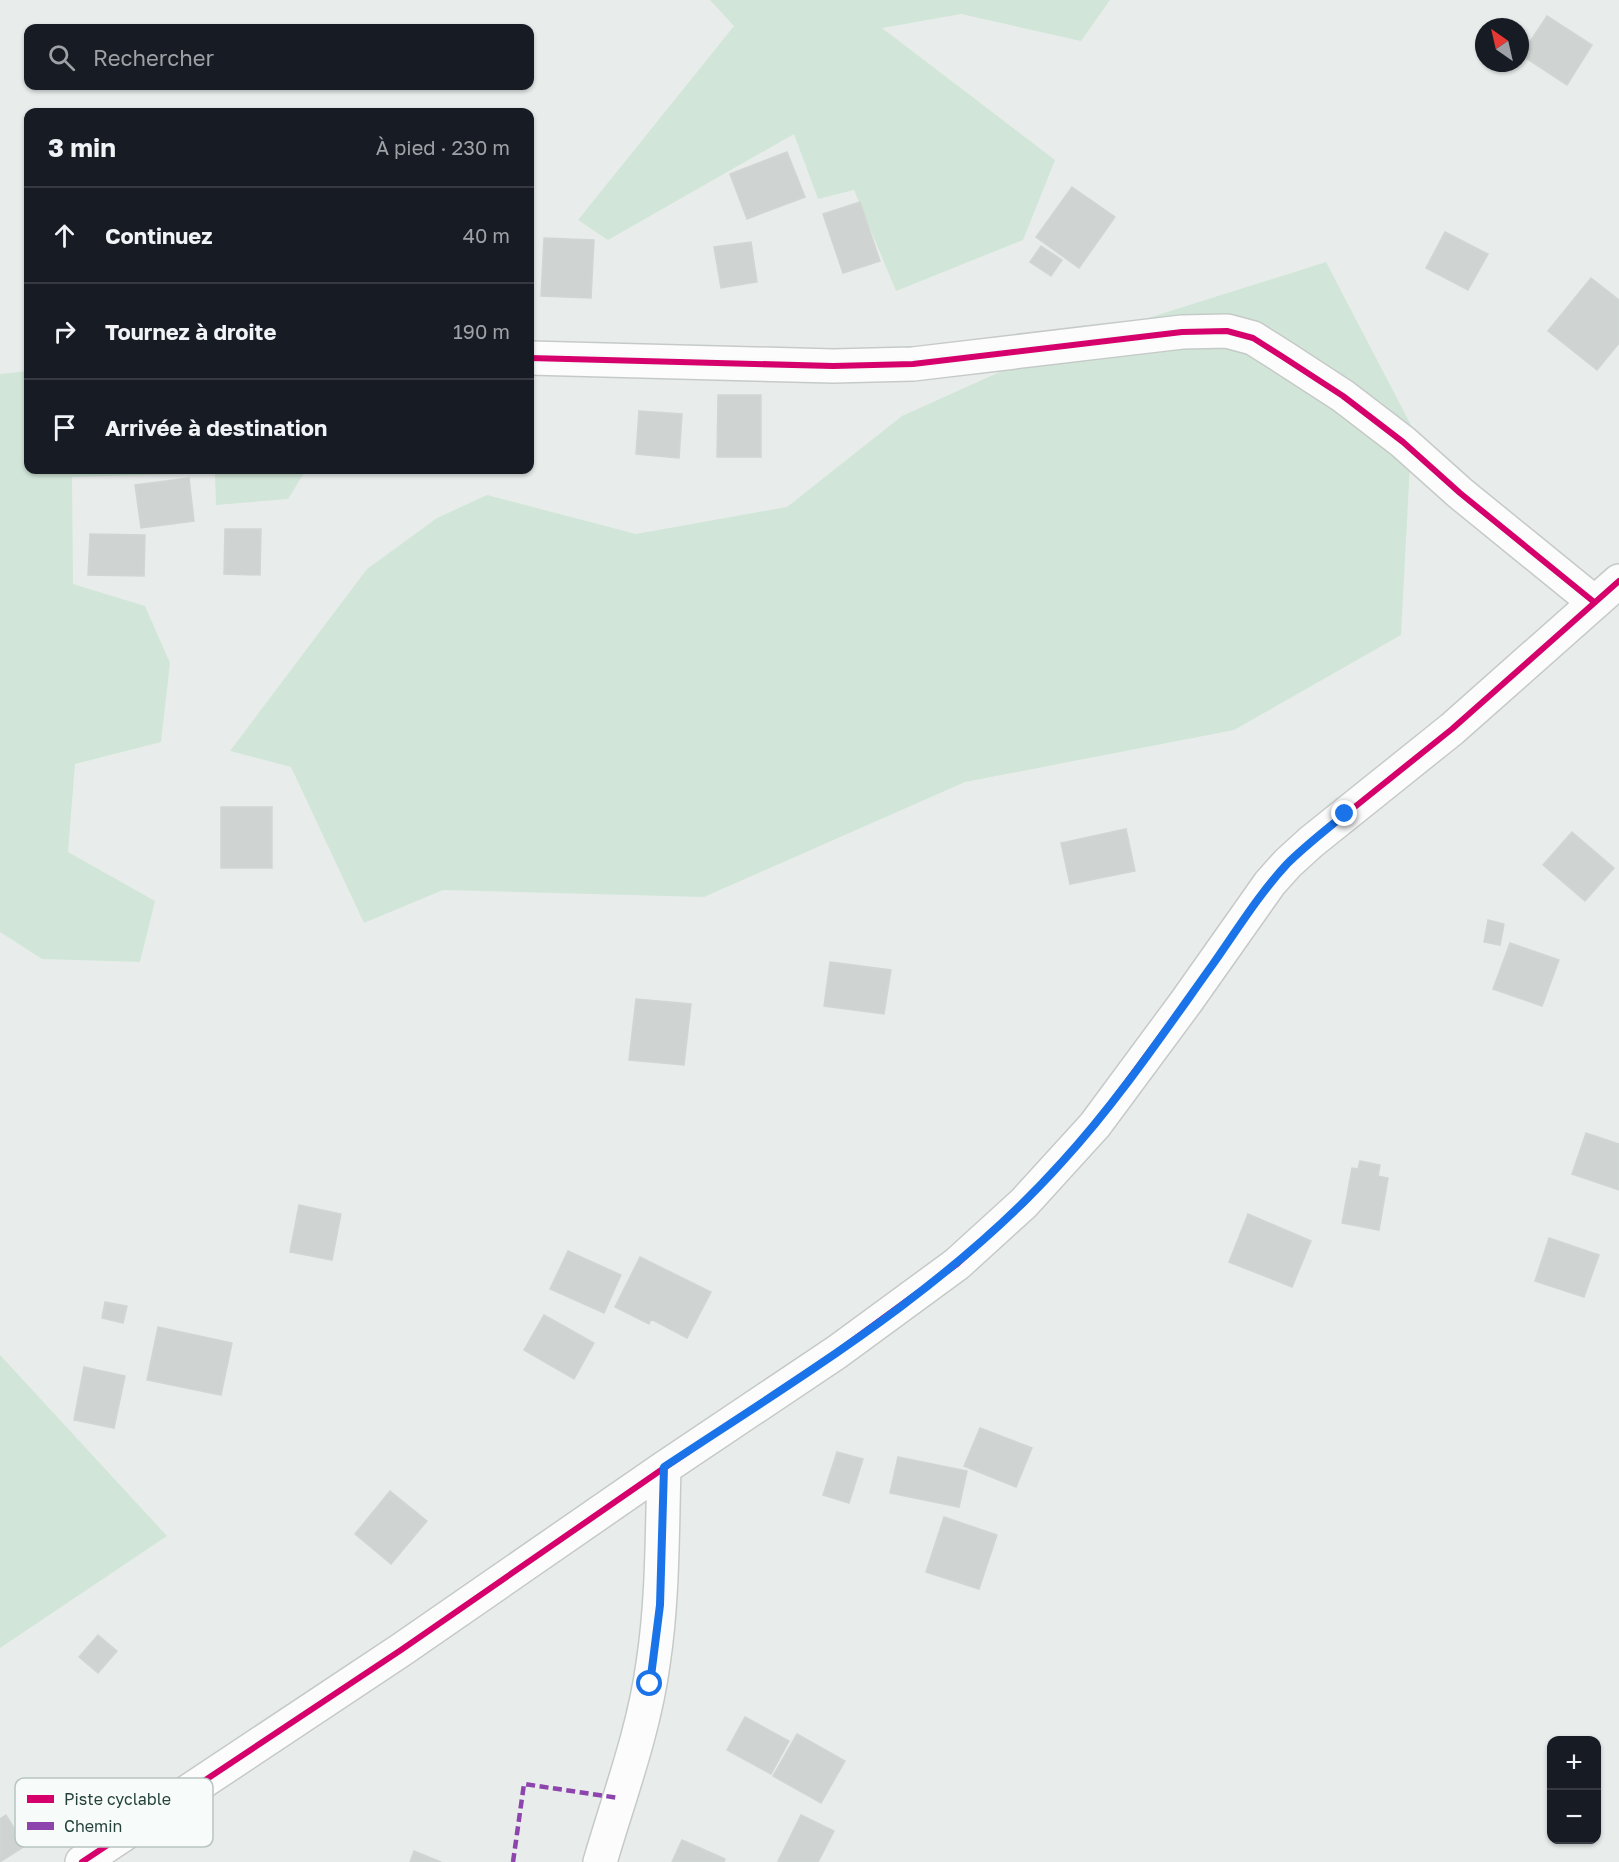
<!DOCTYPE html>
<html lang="fr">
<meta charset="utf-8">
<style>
body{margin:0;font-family:"Golos Text",sans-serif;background:#242831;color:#f1f3f6}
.controls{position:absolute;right:18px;bottom:18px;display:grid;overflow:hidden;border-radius:12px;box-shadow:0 2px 4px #0004}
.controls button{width:54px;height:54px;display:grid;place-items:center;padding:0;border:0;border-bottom:2px solid #363941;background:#171b24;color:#f1f3f6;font:30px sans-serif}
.compass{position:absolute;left:1475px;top:18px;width:54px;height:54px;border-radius:50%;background:#171b24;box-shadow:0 2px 4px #0004;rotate:326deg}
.stop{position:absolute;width:18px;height:18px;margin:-14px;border:4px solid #1a73e8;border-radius:50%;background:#fff}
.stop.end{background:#1a73e8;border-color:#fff;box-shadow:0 2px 6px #0008}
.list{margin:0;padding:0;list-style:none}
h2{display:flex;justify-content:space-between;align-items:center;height:78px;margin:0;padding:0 24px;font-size:26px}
h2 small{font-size:20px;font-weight:400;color:#9ea1a6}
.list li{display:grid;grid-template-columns:39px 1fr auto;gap:18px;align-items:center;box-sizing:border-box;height:96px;padding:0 24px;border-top:2px solid #363941}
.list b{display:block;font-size:22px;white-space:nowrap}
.list em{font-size:20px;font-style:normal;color:#9ea1a6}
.icon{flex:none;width:33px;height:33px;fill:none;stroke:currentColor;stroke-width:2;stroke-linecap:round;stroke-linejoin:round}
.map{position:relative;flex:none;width:1619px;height:1862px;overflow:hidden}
.search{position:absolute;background:#171b24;box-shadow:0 2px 4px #0004;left:24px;top:24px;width:510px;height:66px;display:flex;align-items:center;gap:15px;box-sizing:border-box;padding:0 21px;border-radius:12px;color:#9ea1a6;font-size:22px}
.panel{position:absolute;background:#171b24;box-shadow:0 2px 4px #0004;left:24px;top:108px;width:510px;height:366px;border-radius:12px}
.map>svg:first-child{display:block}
.green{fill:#d1e6d8}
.building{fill:#cfd4d2;stroke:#d1d6d4;stroke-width:1.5}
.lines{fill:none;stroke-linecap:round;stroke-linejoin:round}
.minor-casing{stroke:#c5cac8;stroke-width:36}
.minor{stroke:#fcfcfc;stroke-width:33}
.quiet{stroke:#8e44ad;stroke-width:4.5;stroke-dasharray:9 4.5;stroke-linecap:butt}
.cycleway-casing{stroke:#f7fbf9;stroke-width:10}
.cycleway{stroke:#d6006c;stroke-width:6}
.route{stroke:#1a73e8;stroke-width:8}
.key{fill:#f7fbf9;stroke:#b8c4c0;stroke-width:1.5}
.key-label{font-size:16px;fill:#24423a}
</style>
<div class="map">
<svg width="1619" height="1862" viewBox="0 0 1619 1862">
<rect width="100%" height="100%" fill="#e8edeb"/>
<path class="green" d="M710,0H1110L1081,41L961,14L882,28L1055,160L1023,240L896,291L854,190L818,199L794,134L608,240L578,220L734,26Z
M1326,262L1412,427L1401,635L1234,730L965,782L704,897L443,890L364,923L291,767L230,751L367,569L437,518L487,495L636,534L787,507L902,416L1053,348Z
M28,371V470H306L288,499L216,505L215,473L72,477L73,584L145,606L170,663L161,742L75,764L68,852L155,901L140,962L42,959L0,932V374Z
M0,1355L167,1536L0,1648Z"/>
<path class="building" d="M1547,16L1592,45L1567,85L1521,55Z
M787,152L805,197L747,219L730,174Z
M1072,187L1115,217L1079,268L1036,237Z
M860,202L880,261L843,273L823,214Z
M1445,232L1488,254L1468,290L1426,268Z
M544,238L594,240L591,298L541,296Z
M751,242L757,282L721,288L714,247Z
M1041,246L1062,260L1051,276L1030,262Z
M1591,278L1619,300V343L1597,370L1548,331Z
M718,395H761V457H717Z
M639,411L682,414L679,458L636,454Z
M189,478L194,521L141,528L135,485Z
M225,529H261L260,575L224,574Z
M90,534L145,535L144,576L88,575Z
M221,807H272V868H221Z
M1126,829L1135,871L1070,884L1061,843Z
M1572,832L1614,868L1585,901L1543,865Z
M1488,920L1504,924L1500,945L1484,942Z
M1510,943L1559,960L1542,1006L1493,989Z
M830,962L891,970L884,1014L824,1006Z
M636,999L691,1004L684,1065L629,1060Z
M1586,1133L1619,1144V1190L1572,1174Z
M1360,1161L1380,1165L1378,1176L1388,1178L1379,1230L1342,1223L1352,1168L1358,1169Z
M299,1205L341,1214L332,1260L290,1252Z
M1248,1214L1311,1241L1292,1287L1229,1262Z
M1549,1238L1599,1255L1584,1297L1535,1281Z
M568,1251L621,1275L604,1313L550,1289Z
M640,1257L711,1292L687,1338L651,1319L649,1324L615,1307Z
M105,1302L127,1306L123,1323L102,1318Z
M544,1315L594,1343L574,1379L524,1350Z
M158,1327L232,1343L221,1395L147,1380Z
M84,1367L125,1376L114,1428L74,1420Z
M980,1428L1032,1448L1016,1487L964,1466Z
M837,1452L863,1459L849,1503L823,1495Z
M898,1457L967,1471L959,1507L890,1493Z
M390,1491L427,1521L391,1564L355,1534Z
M944,1517L997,1535L979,1589L926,1572Z
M98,1635L117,1651L98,1673L79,1657Z
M745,1717L789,1741L771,1774L727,1750Z
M797,1734L845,1761L821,1803L773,1776Z
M6,1815L25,1846L0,1862V1819Z
M801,1815L834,1831L818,1862H781L778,1861Z
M682,1840L725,1859L724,1862H672Z
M414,1851L441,1862H410Z"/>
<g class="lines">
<g class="minor-casing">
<path id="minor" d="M530,358L833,366L913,364L1182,332L1227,331L1253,338L1283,357L1343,396L1403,442L1460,493L1594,602
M82,1862L401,1650L664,1468L837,1352L957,1264L1024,1203L1095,1125L1186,1002L1270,883L1288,863L1311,842L1452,729L1619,581
M600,1862C619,1797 644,1731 653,1664C663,1599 662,1533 664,1468"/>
</g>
<use href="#minor" class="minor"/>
<path class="quiet" d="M513,1862L524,1784L619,1798"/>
<g class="cycleway-casing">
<path id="cycleway" d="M530,358L833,366L913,364L1182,332L1227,331L1253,338L1283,357L1343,396L1403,442L1460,493L1594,602
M82,1862L401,1650L664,1468L837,1352L957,1264L1024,1203L1095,1125L1186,1002L1270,883L1288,863L1311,842L1452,729L1619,581"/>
</g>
<use href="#cycleway" class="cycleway"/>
</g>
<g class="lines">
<path class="route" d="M650,1684L660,1605L664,1467C803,1375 949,1288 1062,1162C1117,1102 1165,1031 1213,964C1237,930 1259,894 1287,864C1305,846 1326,830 1345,814"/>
</g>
<rect x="15" y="1778" width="198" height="69" rx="9" class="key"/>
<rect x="27" y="1795" width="27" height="8" fill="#d6006c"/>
<rect x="27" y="1822" width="27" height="8" fill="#8e44ad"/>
<g class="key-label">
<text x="64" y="1805">Piste cyclable</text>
<text x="64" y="1832">Chemin</text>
</g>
</svg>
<div class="controls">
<button>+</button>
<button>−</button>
</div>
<svg class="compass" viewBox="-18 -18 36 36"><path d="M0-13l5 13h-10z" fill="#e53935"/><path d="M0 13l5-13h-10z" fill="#9ea1a6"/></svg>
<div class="stop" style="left:650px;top:1684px"></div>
<div class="stop end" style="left:1345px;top:814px"></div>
<div class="search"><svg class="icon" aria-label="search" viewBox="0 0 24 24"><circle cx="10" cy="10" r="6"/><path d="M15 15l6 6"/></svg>Rechercher</div>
<section class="panel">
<h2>3 min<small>À pied · 230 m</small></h2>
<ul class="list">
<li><svg class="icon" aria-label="ahead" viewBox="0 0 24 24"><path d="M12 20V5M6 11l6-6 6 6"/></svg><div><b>Continuez</b></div><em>40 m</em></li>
<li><svg class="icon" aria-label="right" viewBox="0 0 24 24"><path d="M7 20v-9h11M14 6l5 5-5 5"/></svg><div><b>Tournez à droite</b></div><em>190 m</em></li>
<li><svg class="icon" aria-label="arrive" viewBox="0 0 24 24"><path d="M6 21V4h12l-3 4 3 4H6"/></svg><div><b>Arrivée à destination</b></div></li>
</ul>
</section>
</div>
